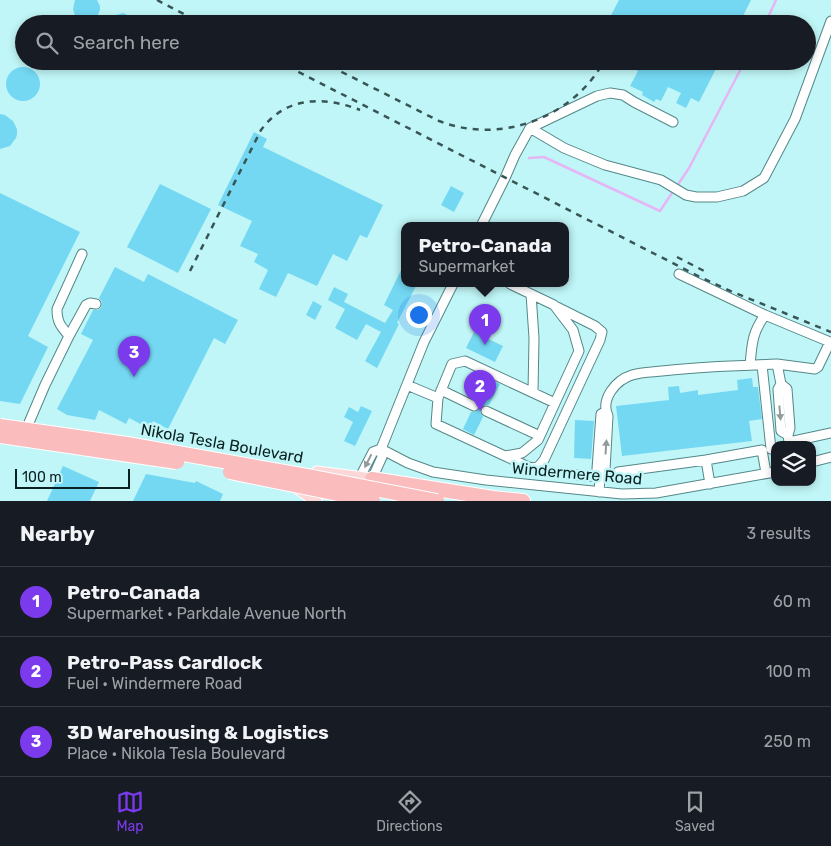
<!DOCTYPE html>
<meta charset="utf-8">
<style>
body{margin:0;font-family:Rubik,sans-serif;background:#20242c;color:#f1f3f6}
.controls{position:absolute;right:15px;bottom:15px;display:grid;overflow:hidden;border-radius:10px;box-shadow:0 2px 8px #0003}
.controls button{width:45px;height:45px;display:grid;place-items:center;padding:0;border:0;border-bottom:1px solid #363941;background:#171b24;color:#f1f3f6;font:25px sans-serif}
.scale{position:absolute;left:15px;bottom:12px;width:115px;box-sizing:border-box;padding-left:5px;border:2px solid #0b2021;border-top:0;font-size:14px;line-height:18px;white-space:nowrap;color:#0b2021;-webkit-text-stroke:4px #c0f6f7;paint-order:stroke}
.you{position:absolute;left:418px;top:314px;width:18px;height:18px;margin:-12px;border:4px solid #fff;border-radius:50%;background:#1a73e8;box-shadow:0 0 0 8px #1a73e833}
.badge{display:grid;place-items:center;width:32px;height:32px;border-radius:50%;background:#7c3aed;color:#fff;font-size:16px;font-weight:700}
.pin{position:absolute;translate:-50% -41px;filter:drop-shadow(0 1px 2px #0008)}
.pin::after{content:'';position:absolute;top:26px;width:18px;height:15px;background:inherit;clip-path:polygon(0 0,100% 0,50% 100%)}
.popup{position:absolute;left:401px;top:222px;width:168px;height:65px;box-sizing:border-box;display:grid;place-content:center;border-radius:10px;background:#171b24;filter:drop-shadow(0 1px 4px #0005);font-size:16px;white-space:nowrap;color:#9ea1a6}
.popup b{font-size:19px;color:#f1f3f6}
.popup::after{content:'';position:absolute;left:50%;top:100%;margin-left:-10px;border:10px solid transparent;border-top-color:#171b24}
.list{margin:0;padding:0;list-style:none}
h2{display:flex;justify-content:space-between;align-items:center;height:65px;margin:0;padding:0 20px;font-size:21px}
h2 small{font-size:16px;font-weight:400;color:#9ea1a6}
.list li{display:grid;grid-template-columns:32px 1fr auto;gap:15px;align-items:center;box-sizing:border-box;height:70px;padding:0 20px;border-top:1px solid #363941}
.list b{display:block;font-size:19px;white-space:nowrap}
.list p{margin:0;font-size:16px;white-space:nowrap;color:#9ea1a6}
.list em{font-size:16px;font-style:normal;color:#9ea1a6}
.icon{flex:none;width:28px;height:28px;fill:none;stroke:currentColor;stroke-width:2;stroke-linecap:round;stroke-linejoin:round}
.map{position:relative;flex:none;width:831px;height:501px;overflow:hidden}
.search{position:absolute;background:#171b24;box-shadow:0 2px 8px #0003;left:15px;right:15px;top:15px;height:55px;display:flex;align-items:center;gap:12px;box-sizing:border-box;padding:0 18px;border-radius:28px;color:#9ea1a6;font-size:19px}
.sheet{height:275px;background:#171b24}
nav{display:flex;justify-content:space-around;align-items:center;box-sizing:border-box;height:70px;border-top:1px solid #363941;background:#171b24;font-size:14px;color:#9ea1a6}
nav a{display:grid;justify-items:center;gap:2px}
nav .on{color:#7c3aed}
.map>svg:first-child{display:block}
.lines{fill:none;stroke-linecap:round;stroke-linejoin:round}
.stream{stroke:#e5b6f6;stroke-width:2.5}
.building{fill:#74d8f3}
.minor-casing{stroke:#548788;stroke-width:11}
.major-casing{stroke:#fff;stroke-width:13}
.highway-casing{stroke:#fff;stroke-width:16}
.minor{stroke:#fff;stroke-width:9}
.major{stroke:#fcd7d7;stroke-width:11}
.highway{stroke:#fabcbd;stroke-width:14}
.rail{stroke:#385556;stroke-width:2.5;stroke-dasharray:6 6;stroke-linecap:butt}
.highway-bridge-casing{stroke:#fff;stroke-width:16;stroke-linecap:butt}
.highway-bridge{stroke:#fabcbd;stroke-width:14}
.oneway{fill:#919b9b}
.labels{text-anchor:middle;stroke-width:5;stroke-linejoin:round;paint-order:stroke}
.street-label{font-size:16px;fill:#0b2021;stroke:#c0f6f7}
</style>
<div class="map">
<svg width="831" height="501" viewBox="0 0 831 501">
<rect width="100%" height="100%" fill="#c0f6f7"/>
<g class="lines">
<path class="stream" d="M765,24L776,0
M529,158L544,157L660,211L674,190
M677,186L689,168L745,61"/>
</g>
<path class="building" d="M75,0H97L100,6V10L97,17L94,19L87,22L80,20L77,18L75,16L73,9Z
M619,0H751L739,24H617L609,19Z
M123,13L130,16L137,24H108L116,15Z
M618,61H720L699,102L691,98L686,108L676,103L681,93L668,87L661,101L656,99L654,102L642,95L643,92L630,86L638,71Z
M6 84a17 17 0 1 1 34 0a17 17 0 1 1-34 0Z
M0,114L5,115L13,121L17,129V134L16,138L10,146L0,149Z
M254,132L267,139L263,147L383,205L367,238L360,235L347,261L333,254L317,286L288,273L276,297L259,289L268,270L254,262L258,254L240,246L252,221L218,205Z
M160,184L211,209L178,273L127,247Z
M451,186L464,193L454,212L441,205Z
M0,193L80,232L28,336L48,347L20,404L0,401Z
M405,262V284H417L397,323L399,324L377,368L365,361L381,332L366,324L357,340L335,328L345,309L328,300L334,287L348,294L344,302L385,323L393,310L384,305Z
M115,267L144,282L148,274L238,320L225,344L214,338L168,429L153,421L150,429L129,418L126,424L99,410L95,420L67,415L57,409L93,340L81,334L93,310H98L101,308L102,302L99,298Z
M313,301L322,306L315,320L306,315Z
M474,332L503,346L495,362L466,348Z
M752,378L753,387H758L762,419L749,421L752,441L622,456L616,406L669,400L668,387L679,386L680,393L698,390V395L738,390L737,380Z
M488,379L500,384L489,405H485L481,408L480,412L483,417L474,435L463,429L471,412H475L479,409L480,405L477,400Z
M361,406L372,411L355,446L344,441L353,422L344,417L349,407L358,412Z
M575,420L594,421L591,459L574,458Z
M63,466L99,482L90,501H47Z
M146,474L195,483L196,481L223,494L220,501H133Z"/>
<g class="lines">
<g class="minor-casing">
<path id="minor" d="M530,128L564,148L605,165L661,180L686,195L696,197H717L743,191L764,178L795,119L831,21
M481,226L505,178L515,155L530,128L597,96L610,93L623,95L634,102L673,122
M679,274L765,315
M531,294L534,338L533,392
M69,336L86,305L90,303L96,304
M750,365C752,344 752,333 765,315L830,342L818,367L815,369L777,364
M762,365L771,449
M407,385L438,398L436,424L505,456L522,453L538,440L579,351L573,330L554,305L510,284
M441,390L474,406
M438,398L452,364L465,361L555,403
M486,411L540,436
M606,411L601,414L597,469L600,477L605,470L608,416C600,399 616,380 632,375C641,372 653,372 662,371C700,366 739,366 777,364L781,384
M25,432L45,385L69,336C61,326 57,323 57,309L82,254
M788,435L781,431L778,389L781,384L787,389L790,428L788,435L789,442L831,433
M381,449L408,463L433,472L486,480L622,494L656,493L775,472
M505,456L531,468L538,467L544,460L600,340L602,332L595,326L557,307
M706,460L762,450L766,473
M812,462L831,457
M618,472L706,460L710,484
M565,474L600,477L599,492
M360,477L373,452L381,449
M372,479L382,457L381,449L424,342L453,284"/>
</g>
<g class="major-casing">
<path id="major" d="M317,472L372,479
M300,490L316,501"/>
</g>
<g class="highway-casing">
<path id="highway" d="M372,479L493,498L523,501"/>
</g>
<use href="#minor" class="minor"/>
<use href="#major" class="major"/>
<use href="#highway" class="highway"/>
<path class="rail" d="M157,0L203,24
M214,19L226,24
M615,24V23
M277,61L698,276L728,290L831,332
M320,61L439,121C500,145 573,118 604,61
M677,257L708,273
M190,271L261,130C286,96 324,96 360,110"/>
<g class="highway-bridge-casing">
<path id="highway-bridge" d="M0,426L127,444L307,476L437,501
M0,436L177,462
M230,472L373,501"/>
</g>
<use href="#highway-bridge" class="highway-bridge"/>
</g>
<defs><path id="oneway-solid" d="M-6-.8H1V-3.2L6.5 0L1 3.2V.8H-6Z" transform="scale(1.25)"/></defs>
<g class="oneway">
<use href="#oneway-solid" transform="translate(780 413) rotate(85)"/>
<use href="#oneway-solid" transform="translate(606 447) rotate(-86)"/>
<use href="#oneway-solid" transform="translate(368 461) rotate(117)"/>
</g>
<g class="labels">
<g class="street-label">
<text transform="translate(222 443) rotate(10)" y="6">Nikola Tesla Boulevard</text>
<text transform="translate(577 473) rotate(5)" y="6">Windermere Road</text>
</g>
</g>
</svg>
<div class="controls">
<button><svg class="icon" aria-label="layers" viewBox="0 0 24 24"><path d="M12 4l9 5-9 5-9-5zM3 14l9 5 9-5"/></svg></button>
</div>
<div class="scale">100 m</div>
<div class="you"></div>
<div class="pin badge" style="left:485px;top:345px">1</div>
<div class="popup"><b>Petro-Canada</b>Supermarket</div>
<div class="pin badge" style="left:480px;top:411px">2</div>
<div class="pin badge" style="left:134px;top:377px">3</div>
<div class="search"><svg class="icon" aria-label="search" viewBox="0 0 24 24"><circle cx="10" cy="10" r="6"/><path d="M15 15l6 6"/></svg>Search here</div>
</div>
<section class="sheet">
<h2>Nearby<small>3 results</small></h2>
<ul class="list">
<li><span class="badge">1</span><div><b>Petro-Canada</b><p>Supermarket · Parkdale Avenue North</p></div><em>60 m</em></li>
<li><span class="badge">2</span><div><b>Petro-Pass Cardlock</b><p>Fuel · Windermere Road</p></div><em>100 m</em></li>
<li><span class="badge">3</span><div><b>3D Warehousing &amp; Logistics</b><p>Place · Nikola Tesla Boulevard</p></div><em>250 m</em></li>
</ul>
</section>
<nav>
<a class="on"><svg class="icon" aria-label="map" viewBox="0 0 24 24"><path d="M3 6l6-2 6 2 6-2v14l-6 2-6-2-6 2zM9 4v14M15 6v14"/></svg>Map</a>
<a><svg class="icon" aria-label="directions" viewBox="0 0 24 24"><path d="M12 3l9 9-9 9-9-9zM9 14v-3h6M13 9l2 2-2 2"/></svg>Directions</a>
<a><svg class="icon" aria-label="saved" viewBox="0 0 24 24"><path d="M7 4h10v16l-5-4-5 4z"/></svg>Saved</a>
</nav>
